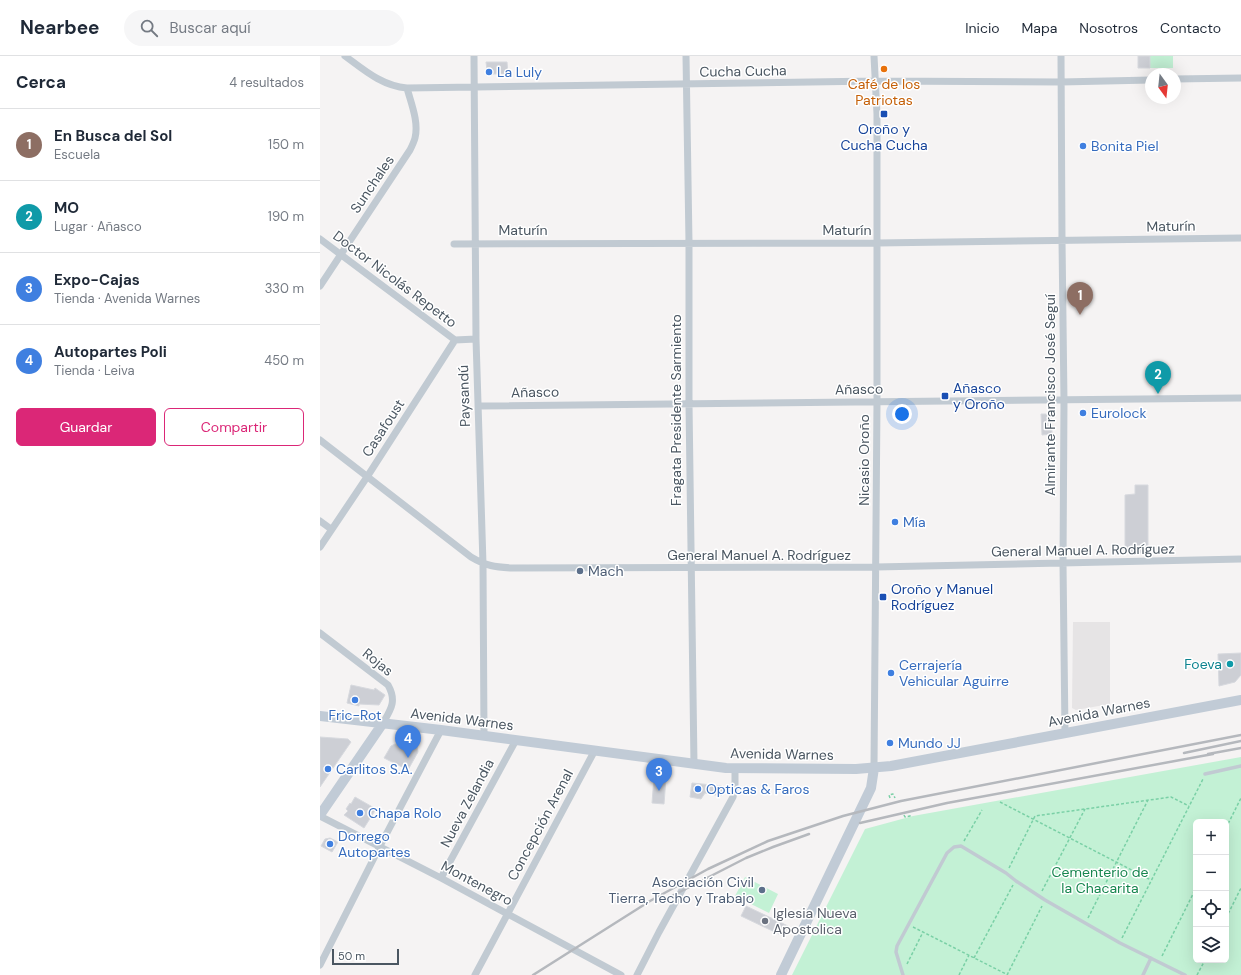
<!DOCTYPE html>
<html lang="es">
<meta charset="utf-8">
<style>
body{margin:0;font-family:"DM Sans",sans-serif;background:#f6f6f7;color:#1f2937}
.controls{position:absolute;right:12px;bottom:12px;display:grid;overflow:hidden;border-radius:6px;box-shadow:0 4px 16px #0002}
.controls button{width:36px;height:36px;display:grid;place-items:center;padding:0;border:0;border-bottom:1px solid #e0e1e3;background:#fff;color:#1f2937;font:20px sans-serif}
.compass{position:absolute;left:825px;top:12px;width:36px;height:36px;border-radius:50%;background:#fff;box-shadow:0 4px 16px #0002;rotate:165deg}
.scale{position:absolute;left:12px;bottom:10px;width:67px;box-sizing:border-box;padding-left:4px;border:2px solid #4a5661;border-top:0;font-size:11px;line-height:14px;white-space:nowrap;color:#4a5661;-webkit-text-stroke:3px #fff;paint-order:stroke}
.you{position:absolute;left:582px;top:358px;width:14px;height:14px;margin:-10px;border:3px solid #fff;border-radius:50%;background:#1a73e8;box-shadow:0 0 0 6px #1a73e833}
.badge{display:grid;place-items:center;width:26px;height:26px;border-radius:50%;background:#db2777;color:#fff;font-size:13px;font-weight:700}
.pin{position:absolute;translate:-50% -33px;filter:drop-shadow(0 1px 2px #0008)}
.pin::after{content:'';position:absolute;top:21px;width:14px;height:12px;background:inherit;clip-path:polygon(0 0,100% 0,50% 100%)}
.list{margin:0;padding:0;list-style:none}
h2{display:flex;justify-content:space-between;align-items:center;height:52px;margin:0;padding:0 16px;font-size:17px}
h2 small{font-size:13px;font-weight:400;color:#747a83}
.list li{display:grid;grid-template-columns:26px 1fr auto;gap:12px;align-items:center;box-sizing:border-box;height:72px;padding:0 16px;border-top:1px solid #e0e1e3}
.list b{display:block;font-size:15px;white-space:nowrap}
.list p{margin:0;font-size:13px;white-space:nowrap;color:#747a83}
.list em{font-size:13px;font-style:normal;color:#747a83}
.actions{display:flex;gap:8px;padding:12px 16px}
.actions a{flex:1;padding:9px 0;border:1px solid #db2777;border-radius:6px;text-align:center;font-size:14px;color:#db2777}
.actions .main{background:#db2777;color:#fff}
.icon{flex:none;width:22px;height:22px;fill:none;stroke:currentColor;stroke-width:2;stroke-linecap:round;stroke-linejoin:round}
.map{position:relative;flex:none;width:921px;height:919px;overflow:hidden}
header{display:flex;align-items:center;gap:24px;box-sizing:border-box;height:56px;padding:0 20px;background:#fff;border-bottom:1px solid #e0e1e3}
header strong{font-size:19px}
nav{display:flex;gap:22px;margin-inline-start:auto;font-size:14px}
.search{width:280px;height:36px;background:#f6f6f7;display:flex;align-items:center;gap:10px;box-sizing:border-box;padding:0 14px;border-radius:22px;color:#747a83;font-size:15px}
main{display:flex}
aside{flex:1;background:#fff}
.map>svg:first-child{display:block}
.education{fill:#e6e4e5}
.green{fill:#c3f1d5;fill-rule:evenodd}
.building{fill:#cdcfd5;stroke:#d7d9de}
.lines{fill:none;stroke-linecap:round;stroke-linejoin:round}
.path{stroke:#7ad0a6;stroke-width:1.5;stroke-dasharray:3 2;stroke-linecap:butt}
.lane{stroke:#c1cad2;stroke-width:3.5}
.street{stroke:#c1cad2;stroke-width:7}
.secondary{stroke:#c1cbd6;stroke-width:10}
.rail{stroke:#b5b8bd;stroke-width:2.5}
.food-dot{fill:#e8710a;stroke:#fff;stroke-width:1.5}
.shop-dot{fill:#3f7fe0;stroke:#fff;stroke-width:1.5}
.transit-dot{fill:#1a4fb4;stroke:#fff;stroke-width:1.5}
.service-dot{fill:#5c6f8a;stroke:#fff;stroke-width:1.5}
.culture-dot{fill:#0f9aa8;stroke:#fff;stroke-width:1.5}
.worship-dot{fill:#6b7280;stroke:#fff;stroke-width:1.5}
.labels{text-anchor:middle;stroke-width:3;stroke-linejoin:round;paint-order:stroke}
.street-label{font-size:14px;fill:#4a5661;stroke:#fff}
.shop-label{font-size:14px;fill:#366cbe;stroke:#fff;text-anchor:start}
.food-label{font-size:14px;fill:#c56008;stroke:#fff}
.transit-label{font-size:14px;fill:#164399;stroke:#fff;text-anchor:start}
.service-label{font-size:14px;fill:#4e5e75;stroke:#fff;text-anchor:start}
.culture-label{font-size:14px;fill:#0d838f;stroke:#fff;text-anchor:end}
.park-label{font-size:14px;fill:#17864f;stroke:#fff}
.worship-label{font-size:14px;fill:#5b616d;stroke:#fff;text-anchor:start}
</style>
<header>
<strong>Nearbee</strong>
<div class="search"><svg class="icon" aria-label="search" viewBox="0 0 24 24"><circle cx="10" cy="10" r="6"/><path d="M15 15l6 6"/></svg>Buscar aquí</div>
<nav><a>Inicio</a><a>Mapa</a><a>Nosotros</a><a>Contacto</a></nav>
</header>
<main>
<aside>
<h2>Cerca<small>4 resultados</small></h2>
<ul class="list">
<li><span class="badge" style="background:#8d6e63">1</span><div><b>En Busca del Sol</b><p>Escuela</p></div><em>150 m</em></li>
<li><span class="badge" style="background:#0f9aa8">2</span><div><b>MO</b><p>Lugar · Añasco</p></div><em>190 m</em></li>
<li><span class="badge" style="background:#3f7fe0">3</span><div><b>Expo-Cajas</b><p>Tienda · Avenida Warnes</p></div><em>330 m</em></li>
<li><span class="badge" style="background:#3f7fe0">4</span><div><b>Autopartes Poli</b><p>Tienda · Leiva</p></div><em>450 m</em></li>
</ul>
<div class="actions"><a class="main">Guardar</a><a>Compartir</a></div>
</aside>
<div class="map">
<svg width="921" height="919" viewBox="0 0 921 919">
<rect width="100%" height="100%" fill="#f5f3f3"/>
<path class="education" d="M753,566H790V648L756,654L752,652Z"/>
<path class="green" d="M830,0H853V12H830Z
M921,701V919H472L545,773L593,760ZM876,766H906V904H876Z
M425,821L458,838L449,857L415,840Z"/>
<path class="building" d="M818,0H830V12H818Z
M166,6H187L188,18H171L167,14Z
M721,358H728L732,363V378L722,379Z
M815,429H828V497H805V439L815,438Z
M921,597V619L915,626L899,630L898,598Z
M31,629L54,634L55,632L65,639L59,649L39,648V650L27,647Z
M0,681L28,683L31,686L0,731Z
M75,688L97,690L98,696L88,714L64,702L71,690Z
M334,721L346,722L344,748L332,747Z
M372,727L402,730L404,735L401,740L385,737L381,743L370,741Z
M35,741L56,753L44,772L24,759L28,755L26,753L30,747L31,748Z
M10,782L18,786L12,796L1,790L5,783Z
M426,850L468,870L463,880L421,860Z"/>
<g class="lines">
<path class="path" d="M570,742L569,739L573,738L575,742
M680,746L831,824
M584,759L585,761L590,760L589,758
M906,772L921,742
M644,785L662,754
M689,812L715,760L851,741L869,750
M722,835L765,753
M768,862L828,744
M906,862L921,832
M593,871L688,919
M802,882L883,723
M842,900L876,832
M654,902L693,829
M587,908L603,876
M639,919L649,899
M687,919L722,850
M877,919L885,904"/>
<path class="lane" d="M885,718L921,710
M583,919L576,896L577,890L627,797L634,791L641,790L686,817L696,825L725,844L800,887L865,919
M823,919L831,902"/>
<path class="street" d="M25,0C44,14 62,30 87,32L555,25L741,26L831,24
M154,0L156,283L163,508L164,680
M366,0L369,186V348L374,708
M741,0L742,184L744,345L743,507L745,677
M855,23L921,22
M0,183L135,284
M134,188L557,187L921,182
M0,230L90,94C92,90 94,86 95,82C99,66 91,47 87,32
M135,284L156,283
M158,350L921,342
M0,384L151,501C166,510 175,511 192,512L556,511L921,503
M0,465L11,473
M0,491L47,421L135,284
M0,577L68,629C77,645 71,653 63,667
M554,712L557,346V58L554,0
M0,760L121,822L301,919
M121,822L196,684
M0,909L60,790L121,674
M155,919L275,694
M317,919L339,876L413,741L415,731V713"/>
<path class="secondary" d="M0,660L121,674L406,712L536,713L571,710L921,644
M0,759L63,667
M461,919L551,732L554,712"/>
<path class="rail" d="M864,697L921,685
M888,698L921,692
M540,767L627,747L893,698
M344,844L426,802L453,791L489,778
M213,919L330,845L388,813L448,785L523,760L581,745L921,679"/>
</g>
<circle class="food-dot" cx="564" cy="13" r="4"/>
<g class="shop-dot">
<circle cx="169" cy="16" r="4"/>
<circle cx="763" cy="90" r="4"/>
<circle cx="763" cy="357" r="4"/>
<circle cx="575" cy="466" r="4"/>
<circle cx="571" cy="617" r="4"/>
<circle cx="35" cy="644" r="4"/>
<circle cx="570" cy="687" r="4"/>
<circle cx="8" cy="713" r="4"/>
<circle cx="378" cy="733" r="4"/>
<circle cx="40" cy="757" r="4"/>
<circle cx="10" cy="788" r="4"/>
</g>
<g class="transit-dot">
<rect x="560" y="54" width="8" height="8" rx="2"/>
<rect x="621" y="336" width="8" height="8" rx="2"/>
<rect x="559" y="537" width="8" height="8" rx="2"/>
</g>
<g class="service-dot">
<circle cx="260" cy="515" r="4"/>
<circle cx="442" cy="834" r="4"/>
</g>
<circle class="culture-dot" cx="910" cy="608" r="4"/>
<circle class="worship-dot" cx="445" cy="865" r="4"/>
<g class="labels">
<g class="street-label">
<text transform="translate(423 15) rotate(-1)" y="5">Cucha Cucha</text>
<text transform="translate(52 128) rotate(-56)" y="5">Sunchales</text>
<text transform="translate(851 170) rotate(-1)" y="5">Maturín</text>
<text x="203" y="179">Maturín</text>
<text x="527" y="179">Maturín</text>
<text transform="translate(75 223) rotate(37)" y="5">Doctor Nicolás Repetto</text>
<text transform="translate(539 333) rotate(-1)" y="5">Añasco</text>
<text transform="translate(215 336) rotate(-1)" y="5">Añasco</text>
<text transform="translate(730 339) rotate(-90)" y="5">Almirante Francisco José Seguí</text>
<text transform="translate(144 340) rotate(-92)" y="5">Paysandú</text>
<text transform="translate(356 354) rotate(-90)" y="5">Fragata Presidente Sarmiento</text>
<text transform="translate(63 372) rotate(-57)" y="5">Casafoust</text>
<text transform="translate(544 404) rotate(-90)" y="5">Nicasio Oroño</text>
<text transform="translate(763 494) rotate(-1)" y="5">General Manuel A. Rodríguez</text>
<text x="439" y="504">General Manuel A. Rodríguez</text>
<text transform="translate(58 606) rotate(39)" y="5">Rojas</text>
<text transform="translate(779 656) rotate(-11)" y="5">Avenida Warnes</text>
<text transform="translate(142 663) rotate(7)" y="5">Avenida Warnes</text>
<text transform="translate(462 698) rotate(1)" y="5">Avenida Warnes</text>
<text transform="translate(147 747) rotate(-62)" y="5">Nueva Zelandia</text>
<text transform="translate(220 769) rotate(-62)" y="5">Concepción Arenal</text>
<text transform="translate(157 827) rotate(28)" y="5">Montenegro</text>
</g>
<g class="shop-label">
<text x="177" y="21">La Luly</text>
<text x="771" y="95">Bonita Piel</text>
<text x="771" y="362">Eurolock</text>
<text x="583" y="471">Mía</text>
<text x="579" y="614">Cerrajería<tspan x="579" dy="16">Vehicular Aguirre</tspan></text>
<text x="35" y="664" text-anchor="middle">Fric-Rot</text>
<text x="578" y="692">Mundo JJ</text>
<text x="16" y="718">Carlitos S.A.</text>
<text x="386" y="738">Opticas &amp; Faros</text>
<text x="48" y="762">Chapa Rolo</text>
<text x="18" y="785">Dorrego<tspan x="18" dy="16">Autopartes</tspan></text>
</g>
<g class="food-label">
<text x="564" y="33">Café de los<tspan x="564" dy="16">Patriotas</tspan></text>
</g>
<g class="transit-label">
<text x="564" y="78" text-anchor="middle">Oroño y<tspan x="564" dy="16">Cucha Cucha</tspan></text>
<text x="633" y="337">Añasco<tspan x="633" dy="16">y Oroño</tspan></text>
<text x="571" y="538">Oroño y Manuel<tspan x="571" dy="16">Rodríguez</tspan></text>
</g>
<g class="service-label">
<text x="268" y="520">Mach</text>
<text x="434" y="831" text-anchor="end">Asociación Civil<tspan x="434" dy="16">Tierra, Techo y Trabajo</tspan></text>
</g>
<g class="culture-label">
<text x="902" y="613">Foeva</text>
</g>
<g class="park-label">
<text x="780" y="821">Cementerio de<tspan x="780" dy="16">la Chacarita</tspan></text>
</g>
<g class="worship-label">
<text x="453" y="862">Iglesia Nueva<tspan x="453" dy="16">Apostolica</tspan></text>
</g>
</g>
</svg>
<div class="controls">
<button>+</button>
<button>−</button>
<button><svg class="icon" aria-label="locate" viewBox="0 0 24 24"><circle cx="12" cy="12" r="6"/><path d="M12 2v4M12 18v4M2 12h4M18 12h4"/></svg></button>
<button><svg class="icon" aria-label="layers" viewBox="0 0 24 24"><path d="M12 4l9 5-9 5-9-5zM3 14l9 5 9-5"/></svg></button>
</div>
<svg class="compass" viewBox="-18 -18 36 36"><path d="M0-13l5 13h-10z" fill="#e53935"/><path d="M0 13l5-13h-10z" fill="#747a83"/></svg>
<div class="scale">50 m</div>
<div class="you"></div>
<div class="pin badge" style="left:760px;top:259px;background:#8d6e63">1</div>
<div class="pin badge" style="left:838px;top:338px;background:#0f9aa8">2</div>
<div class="pin badge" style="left:339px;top:735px;background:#3f7fe0">3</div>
<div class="pin badge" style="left:88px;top:702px;background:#3f7fe0">4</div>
</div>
</main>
